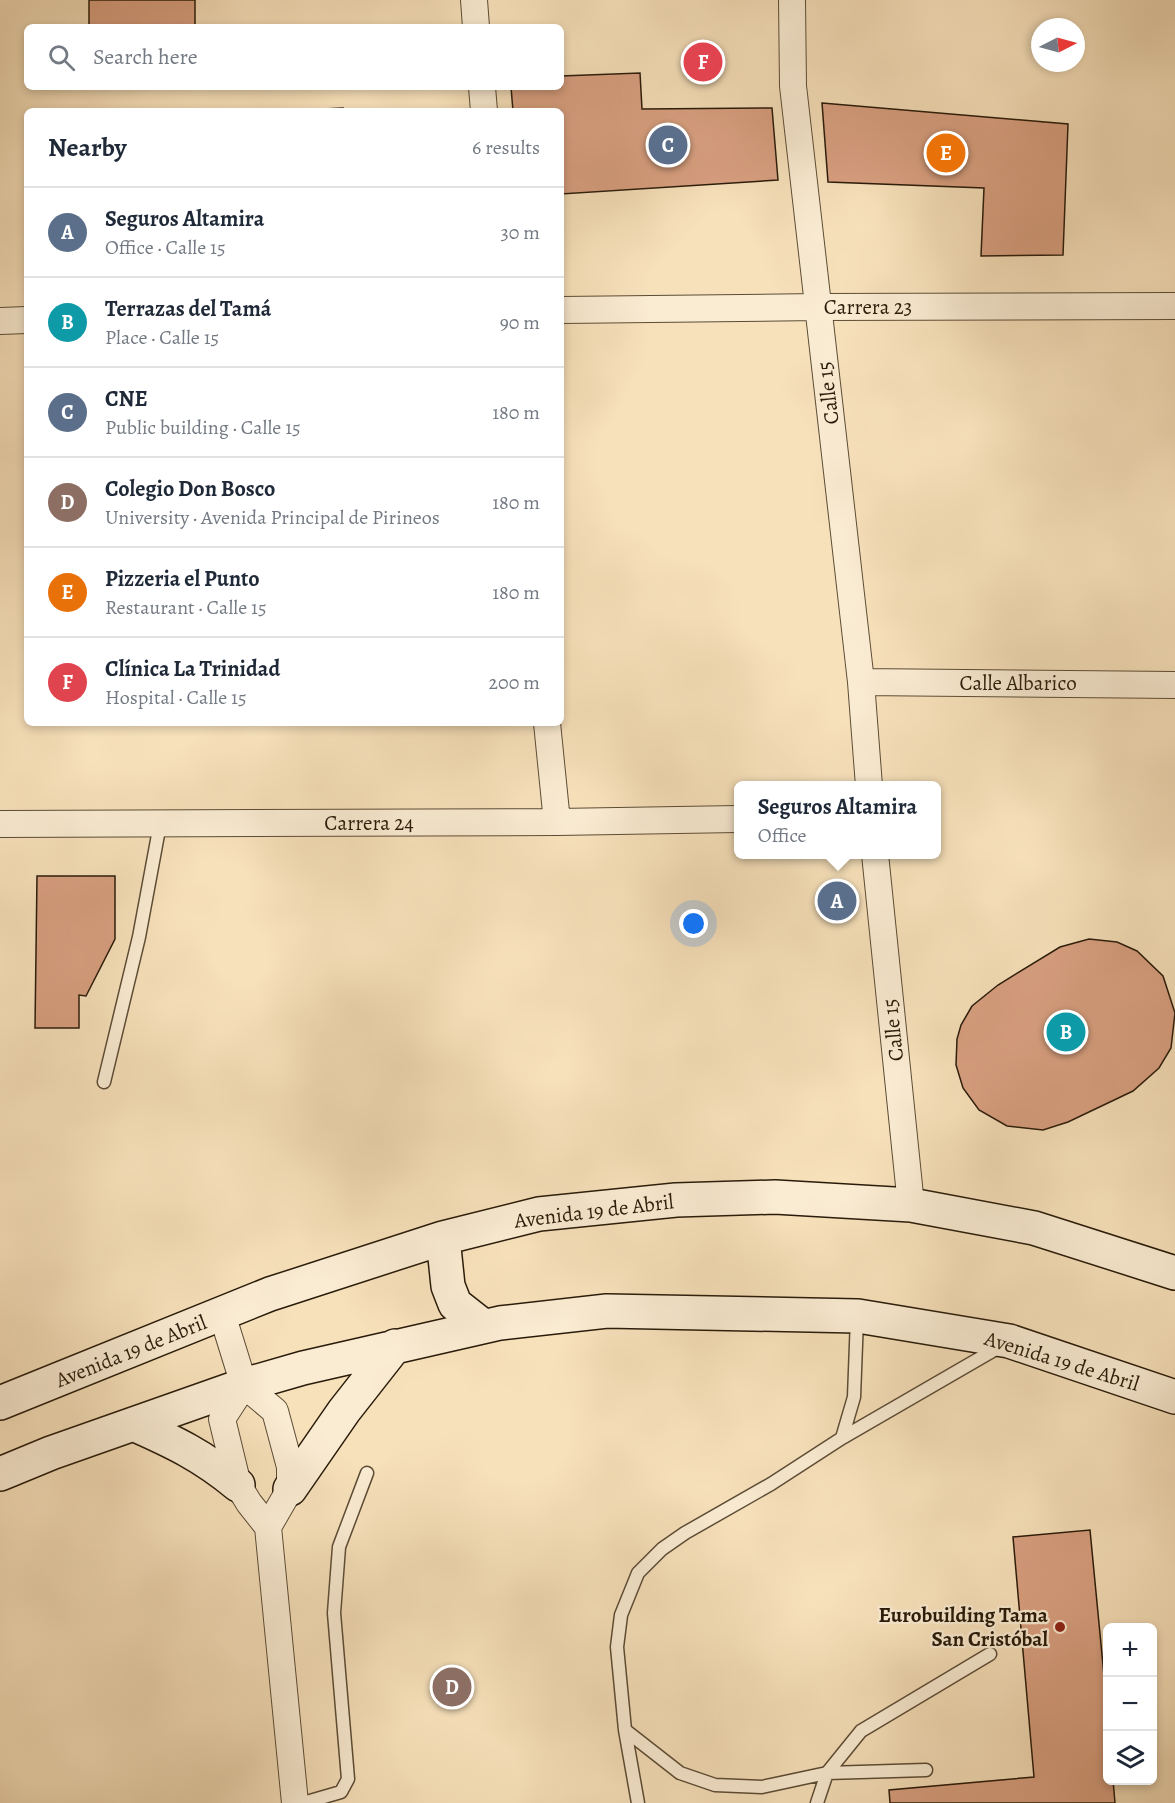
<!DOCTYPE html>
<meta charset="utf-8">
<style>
body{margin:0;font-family:Alegreya,serif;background:#f6f6f7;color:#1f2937}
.controls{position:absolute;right:18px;bottom:18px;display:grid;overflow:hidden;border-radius:9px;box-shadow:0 3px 9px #0003}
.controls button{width:54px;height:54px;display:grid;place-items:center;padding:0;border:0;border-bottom:2px solid #e0e1e3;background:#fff;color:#1f2937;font:30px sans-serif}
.compass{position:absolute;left:1031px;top:18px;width:54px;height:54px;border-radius:50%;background:#fff;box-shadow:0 3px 9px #0003;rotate:84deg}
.you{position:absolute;left:694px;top:924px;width:21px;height:21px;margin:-15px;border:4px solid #fff;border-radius:50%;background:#1a73e8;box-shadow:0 0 0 9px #1a73e833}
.badge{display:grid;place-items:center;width:39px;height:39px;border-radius:50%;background:#b45309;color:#fff;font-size:20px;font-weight:700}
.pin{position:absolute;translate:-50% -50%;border:3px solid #fff;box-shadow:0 2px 6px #0006}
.popup{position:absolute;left:734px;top:781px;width:207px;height:78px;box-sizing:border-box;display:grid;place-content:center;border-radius:9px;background:#fff;filter:drop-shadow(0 2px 4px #0005);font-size:20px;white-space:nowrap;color:#747a83}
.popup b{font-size:22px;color:#1f2937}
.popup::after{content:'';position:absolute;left:50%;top:100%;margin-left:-12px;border:12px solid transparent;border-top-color:#fff}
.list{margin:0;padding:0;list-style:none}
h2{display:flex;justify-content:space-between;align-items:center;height:78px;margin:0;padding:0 24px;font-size:26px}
h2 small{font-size:20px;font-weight:400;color:#747a83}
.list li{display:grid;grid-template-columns:39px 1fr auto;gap:18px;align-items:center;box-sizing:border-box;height:90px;padding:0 24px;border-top:2px solid #e0e1e3}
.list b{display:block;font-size:22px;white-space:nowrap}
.list p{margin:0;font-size:20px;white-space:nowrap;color:#747a83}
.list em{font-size:20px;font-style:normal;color:#747a83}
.icon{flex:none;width:33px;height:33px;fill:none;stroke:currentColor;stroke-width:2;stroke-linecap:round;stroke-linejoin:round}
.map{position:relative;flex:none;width:1175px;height:1803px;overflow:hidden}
.search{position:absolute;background:#fff;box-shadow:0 3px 9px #0003;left:24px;top:24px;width:540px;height:66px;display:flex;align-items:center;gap:15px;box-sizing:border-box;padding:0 21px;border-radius:9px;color:#747a83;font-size:22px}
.panel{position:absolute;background:#fff;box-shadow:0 3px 9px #0003;left:24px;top:108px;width:540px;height:618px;border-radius:9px}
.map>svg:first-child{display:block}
.building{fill:#d9a081;stroke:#291b0a;stroke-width:1.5}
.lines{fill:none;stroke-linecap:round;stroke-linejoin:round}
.service-casing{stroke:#5c4c36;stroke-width:15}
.minor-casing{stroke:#5c4c36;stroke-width:28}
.secondary-casing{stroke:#291b0a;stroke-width:36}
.service{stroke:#faecd3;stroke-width:12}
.minor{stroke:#faecd3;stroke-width:26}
.secondary{stroke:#faecd3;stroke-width:33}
.poi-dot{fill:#8f2418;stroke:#faecd3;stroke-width:2}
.labels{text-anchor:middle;stroke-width:4.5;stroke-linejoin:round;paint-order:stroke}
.street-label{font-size:21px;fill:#291b0a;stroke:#faecd3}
.poi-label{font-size:21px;font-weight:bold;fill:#291b0a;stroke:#faecd3;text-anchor:end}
</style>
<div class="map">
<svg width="1175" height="1803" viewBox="0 0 1175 1803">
<rect width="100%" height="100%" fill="#f7e1bb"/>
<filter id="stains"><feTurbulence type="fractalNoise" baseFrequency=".00333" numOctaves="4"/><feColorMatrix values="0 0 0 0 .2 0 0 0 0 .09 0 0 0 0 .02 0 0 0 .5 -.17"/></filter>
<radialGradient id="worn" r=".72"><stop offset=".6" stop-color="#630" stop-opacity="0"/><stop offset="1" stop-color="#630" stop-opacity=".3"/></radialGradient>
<path class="building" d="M89,0H195V27H89Z
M640,73L642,109L772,108L778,180L561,194V111H513L511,87H561V76Z
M822,103L1068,124L1063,255L981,256L984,188L828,182Z
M343,108V111H281Z
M37,876H115V939L86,996L79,995V1028H35Z
M1089,939L1117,942L1137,951L1163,976L1175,1013L1171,1048L1159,1068L1133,1091L1068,1122L1043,1130L1007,1126L979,1110L963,1088L956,1065L957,1039L961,1025L972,1006L998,985L1060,947Z
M1090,1530L1108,1717V1780H1113L1115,1803H890L889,1790L1034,1777L1013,1537Z"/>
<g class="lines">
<g class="service-casing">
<path id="service" d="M104,1082L139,937L160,824
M842,1438L854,1397L857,1318
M625,1730L617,1647L621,1615L638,1573L662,1549L685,1533L771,1484L842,1438L1001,1346
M926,1770L827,1773L861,1731L990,1654
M303,1803L341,1792L348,1779L334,1613L339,1547L367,1473
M638,1803L625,1730L680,1773L715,1785L762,1787L827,1773
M817,1803L827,1773"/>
</g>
<g class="minor-casing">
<path id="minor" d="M474,0L476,27
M792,0L793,86L861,682L869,786
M482,87L484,111
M561,310L818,307L1175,306
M0,321L27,320
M861,682L1175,685
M547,723L557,822
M0,824L557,822L738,819
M875,854L911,1205
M222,1314L244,1385L275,1411L290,1467V1489L268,1527
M244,1385L222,1419L238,1485L249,1503L268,1527L295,1803"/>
</g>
<g class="secondary-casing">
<path id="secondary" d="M443,1238L448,1286L455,1304L483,1326
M0,1403L270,1294L443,1238L539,1214L676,1200L775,1197L911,1205L1034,1228L1175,1273
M133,1424C174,1442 203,1456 238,1485
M0,1474L51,1453L244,1385L303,1368L500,1323L607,1311L858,1316L1009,1341L1175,1397
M290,1489L344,1411L395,1346"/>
</g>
<use href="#service" class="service"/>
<use href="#minor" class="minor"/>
<use href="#secondary" class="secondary"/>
</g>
<circle class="poi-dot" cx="1060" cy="1627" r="6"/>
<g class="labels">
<g class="street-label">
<text x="868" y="314">Carrera 23</text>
<text transform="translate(828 393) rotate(-97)" y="7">Calle 15</text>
<text x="1018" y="690">Calle Albarico</text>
<text x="369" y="830">Carrera 24</text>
<text transform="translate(893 1030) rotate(-96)" y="7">Calle 15</text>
<text transform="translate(594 1211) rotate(-7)" y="7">Avenida 19 de Abril</text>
<text transform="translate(131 1351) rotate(-22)" y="7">Avenida 19 de Abril</text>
<text transform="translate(1062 1361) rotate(17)" y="7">Avenida 19 de Abril</text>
</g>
<g class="poi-label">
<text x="1048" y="1622">Eurobuilding Tama<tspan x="1048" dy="24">San Cristóbal</tspan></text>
</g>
</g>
<rect width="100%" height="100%" filter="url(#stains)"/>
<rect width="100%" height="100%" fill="url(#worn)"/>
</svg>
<div class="controls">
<button>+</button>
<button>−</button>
<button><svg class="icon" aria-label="layers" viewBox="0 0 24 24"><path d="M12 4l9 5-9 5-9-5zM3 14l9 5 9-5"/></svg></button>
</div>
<svg class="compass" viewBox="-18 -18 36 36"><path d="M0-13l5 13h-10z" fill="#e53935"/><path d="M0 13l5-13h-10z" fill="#747a83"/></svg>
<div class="you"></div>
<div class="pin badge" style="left:837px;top:901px;background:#5c6f8a">A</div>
<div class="popup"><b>Seguros Altamira</b>Office</div>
<div class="pin badge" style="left:1066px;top:1032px;background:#0f9aa8">B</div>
<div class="pin badge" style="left:668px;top:145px;background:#5c6f8a">C</div>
<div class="pin badge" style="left:452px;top:1687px;background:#8d6e63">D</div>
<div class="pin badge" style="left:946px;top:153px;background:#e8710a">E</div>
<div class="pin badge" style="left:703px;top:62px;background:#e0444e">F</div>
<div class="search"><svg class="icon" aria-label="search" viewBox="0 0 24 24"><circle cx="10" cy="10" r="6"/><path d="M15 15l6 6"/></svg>Search here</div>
<section class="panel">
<h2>Nearby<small>6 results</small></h2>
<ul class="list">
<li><span class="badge" style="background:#5c6f8a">A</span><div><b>Seguros Altamira</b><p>Office · Calle 15</p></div><em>30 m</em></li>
<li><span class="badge" style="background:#0f9aa8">B</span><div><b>Terrazas del Tamá</b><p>Place · Calle 15</p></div><em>90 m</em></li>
<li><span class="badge" style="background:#5c6f8a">C</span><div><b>CNE</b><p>Public building · Calle 15</p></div><em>180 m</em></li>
<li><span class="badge" style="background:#8d6e63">D</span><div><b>Colegio Don Bosco</b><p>University · Avenida Principal de Pirineos</p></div><em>180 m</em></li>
<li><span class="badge" style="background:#e8710a">E</span><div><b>Pizzeria el Punto</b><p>Restaurant · Calle 15</p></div><em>180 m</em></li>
<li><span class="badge" style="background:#e0444e">F</span><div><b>Clínica La Trinidad</b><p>Hospital · Calle 15</p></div><em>200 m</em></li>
</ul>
</section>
</div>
